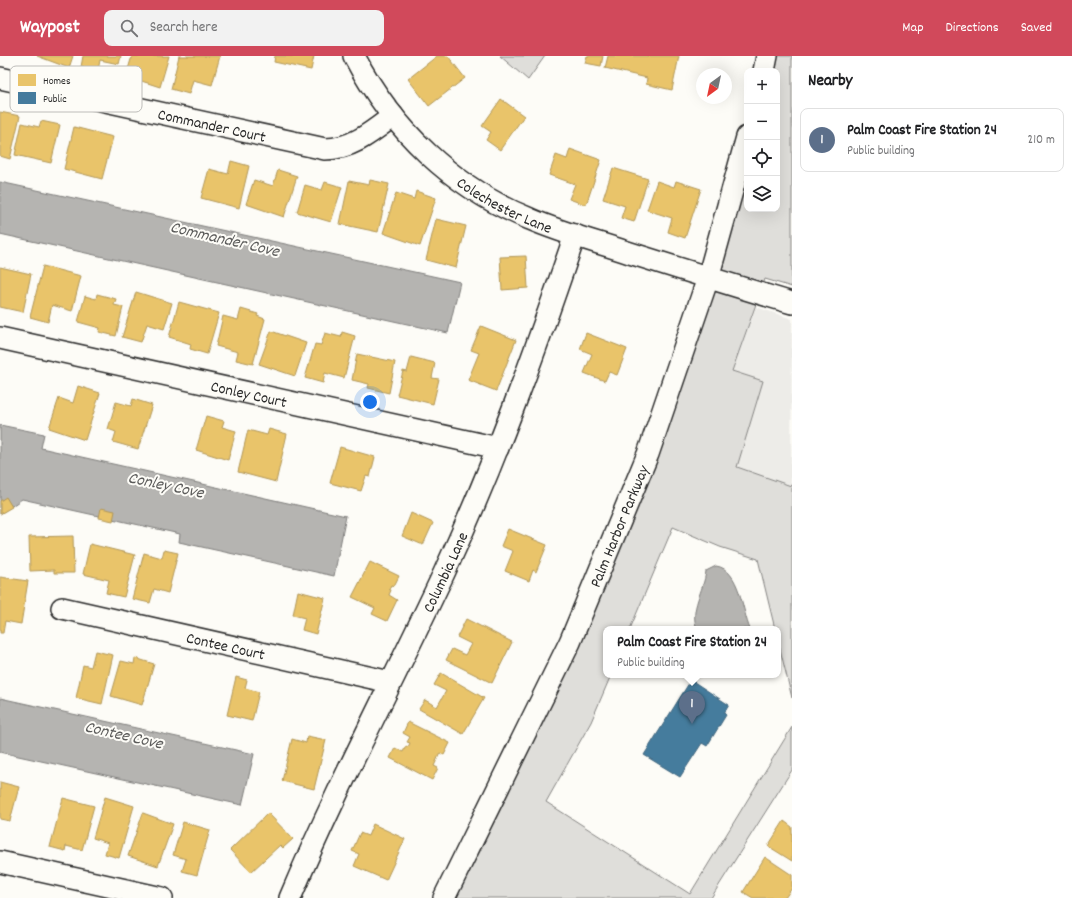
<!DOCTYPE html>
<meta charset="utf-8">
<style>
body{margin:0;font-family:Dekko,sans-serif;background:#f2f2f2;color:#202124}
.controls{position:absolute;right:12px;top:12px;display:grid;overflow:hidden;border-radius:8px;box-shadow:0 4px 16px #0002}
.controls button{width:36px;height:36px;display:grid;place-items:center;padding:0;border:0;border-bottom:1px solid #e0e0e0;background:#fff;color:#202124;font:20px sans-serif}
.compass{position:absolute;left:696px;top:12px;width:36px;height:36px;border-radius:50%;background:#fff;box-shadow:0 4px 16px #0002;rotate:213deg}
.you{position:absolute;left:370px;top:346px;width:14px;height:14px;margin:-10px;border:3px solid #fff;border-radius:50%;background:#1a73e8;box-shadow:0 0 0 6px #1a73e833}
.badge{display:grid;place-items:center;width:26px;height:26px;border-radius:50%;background:#d1495b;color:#fff;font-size:13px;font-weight:700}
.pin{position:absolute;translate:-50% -33px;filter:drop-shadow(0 1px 2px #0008)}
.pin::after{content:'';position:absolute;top:21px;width:14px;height:12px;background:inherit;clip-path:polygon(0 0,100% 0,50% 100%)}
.popup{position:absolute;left:603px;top:570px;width:178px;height:52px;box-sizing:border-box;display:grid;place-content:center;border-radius:8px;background:#fff;filter:drop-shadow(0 1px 3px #0005);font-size:13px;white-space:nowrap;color:#757577}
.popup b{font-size:15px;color:#202124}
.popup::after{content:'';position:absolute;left:50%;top:100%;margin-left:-8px;border:8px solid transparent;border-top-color:#fff}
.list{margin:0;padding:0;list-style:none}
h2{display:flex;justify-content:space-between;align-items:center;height:52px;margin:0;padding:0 16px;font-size:17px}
h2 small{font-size:13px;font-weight:400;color:#757577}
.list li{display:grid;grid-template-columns:26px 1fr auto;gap:12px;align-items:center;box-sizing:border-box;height:64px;margin:0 8px 8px;padding:0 8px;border:1px solid #e0e0e0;border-radius:8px}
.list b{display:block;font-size:15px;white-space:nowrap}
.list p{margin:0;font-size:13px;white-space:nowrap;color:#757577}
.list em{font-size:13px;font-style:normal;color:#757577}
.icon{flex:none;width:22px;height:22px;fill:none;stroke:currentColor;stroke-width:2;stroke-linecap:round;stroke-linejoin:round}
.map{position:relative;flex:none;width:792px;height:842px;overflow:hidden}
header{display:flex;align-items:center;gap:24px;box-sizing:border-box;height:56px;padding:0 20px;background:#d1495b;color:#fff}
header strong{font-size:19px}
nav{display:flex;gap:22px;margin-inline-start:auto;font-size:14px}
.search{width:280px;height:36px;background:#f2f2f2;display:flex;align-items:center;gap:10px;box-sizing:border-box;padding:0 14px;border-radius:8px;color:#757577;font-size:15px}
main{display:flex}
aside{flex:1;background:#fff}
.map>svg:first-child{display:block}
.built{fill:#edece8}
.green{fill:#dfdeda;stroke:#858482}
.water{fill:#b5b4b1;stroke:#7e7d7b}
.homes{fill:#e9c46a;stroke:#b09657}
.public{fill:#457b9d;stroke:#3d637b}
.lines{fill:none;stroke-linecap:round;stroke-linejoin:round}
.minor-casing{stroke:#2b2b2b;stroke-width:24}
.minor{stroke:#fdfcf7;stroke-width:21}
.labels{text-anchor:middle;stroke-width:4;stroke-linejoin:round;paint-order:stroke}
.street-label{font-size:16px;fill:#2b2b2b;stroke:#fdfcf7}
.water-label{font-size:17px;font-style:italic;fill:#5b5b5a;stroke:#fdfcf7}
.key{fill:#fdfcf7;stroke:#bebdba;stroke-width:1}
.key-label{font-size:11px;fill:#2b2b2b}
</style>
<header>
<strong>Waypost</strong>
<div class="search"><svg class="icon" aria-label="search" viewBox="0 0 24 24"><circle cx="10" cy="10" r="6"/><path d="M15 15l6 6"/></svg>Search here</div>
<nav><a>Map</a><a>Directions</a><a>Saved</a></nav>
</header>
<main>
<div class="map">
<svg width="792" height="842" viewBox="0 0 792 842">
<rect width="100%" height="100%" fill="#fdfcf7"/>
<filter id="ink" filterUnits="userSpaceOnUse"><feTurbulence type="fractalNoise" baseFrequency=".025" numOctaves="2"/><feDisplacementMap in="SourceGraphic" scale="8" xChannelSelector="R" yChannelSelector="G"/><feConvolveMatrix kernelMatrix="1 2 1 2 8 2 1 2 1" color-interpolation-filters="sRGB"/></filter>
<g filter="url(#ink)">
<path class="built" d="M756,251L792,263L791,430L736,411L763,325L732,315Z"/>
<path class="green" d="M500,0H545L528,24Z
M775,0H792V231L765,223L732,315L763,325L737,411L791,430L792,428V642L778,585V573H775L758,503L720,491L673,471L630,573H606V619H611L591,666L546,746L690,838L792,671V714L711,842H453L526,694L747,110V153H777V15H771Z"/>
<path class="water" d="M0,126L460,226L448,277L0,178Z
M0,369L44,378L41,392L346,460L334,520L179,486L180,478L22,443L0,458Z
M716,510C740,513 742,555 750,573H697C689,553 704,535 706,515Z
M0,642L254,698L242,749L0,696Z"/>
<path class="homes" d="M37,0H73L69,12Z
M83,0H121L119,8L100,4L98,15L81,11Z
M132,0H169L160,31L126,20Z
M179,0H220L212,29L193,24L189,38L171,33Z
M275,0H314L311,14L274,6Z
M437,0H448L465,22L429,50L408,23Z
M587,0H603L601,10L585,7Z
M608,0H679L672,34L646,28L647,22L605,12Z
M501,43L524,60L500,94L486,84L491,76L482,70Z
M0,56L20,60L10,103L0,100Z
M41,65L60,69L51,107L15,99L22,67L39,71Z
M74,71L113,81L102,123L64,113Z
M570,93L601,104L586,149L569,143L575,128L549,119L556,99L567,103Z
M231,105L249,110L239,152L201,142L209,113L228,118Z
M613,112L648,123L634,166L621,162L625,150L603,143Z
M278,114L297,120L284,161L246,148L254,124L273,130Z
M370,124L389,128L378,176L340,168L349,125L369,129Z
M657,125L674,131L676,125L701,133L685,182L668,176L672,162L647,154Z
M325,126L342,131L331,166L297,156L305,129L322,134Z
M416,135L436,142L420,190L383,177L396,137L414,143Z
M436,163L466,170L456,212L426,204Z
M526,200L528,232L502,234L500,201Z
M43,210L81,220L72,255L52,249L48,266L30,261Z
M0,211L31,218L23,256L0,251Z
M136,236L172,247L164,273L147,268L141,286L122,281Z
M97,238L116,243L114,249L123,251L116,280L99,276L100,272L78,266L85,240L96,243Z
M179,246L219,257L207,298L190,293L191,288L169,281Z
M241,253L258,258L257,260L265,263L253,308L236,304L238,296L216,290L223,260L238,264Z
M481,270L516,284L496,335L468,324L479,297L471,294Z
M271,275L306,287L295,320L259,308Z
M342,276L355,280L344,322L325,317L323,327L305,322L315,288L321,289L325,277L341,281Z
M586,277L627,293L617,319L609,316L605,325L584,317L592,298L580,293Z
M357,298L395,306L389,337L368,332L369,328L352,324Z
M411,301L435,307L432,322L439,323L433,348L397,339L403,315L407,316Z
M78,330L100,337L85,384L49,372L59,342L73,347Z
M133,343L152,349L138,393L113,386L116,376L108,373L116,346L131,350Z
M206,360L224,365L222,371L236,375L228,404L196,394Z
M269,373L287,378L276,426L238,416L248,374L267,379Z
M340,391L375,401L370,421L366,420L361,435L330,427Z
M6,441L12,451L0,458V445Z
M101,452L115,455L113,465L99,462Z
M411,457L433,467L423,489L402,480Z
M508,473L547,489L536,516L533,514L529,525L505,515L513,495L501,490Z
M73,480L74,517H54V514L30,515L29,481Z
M90,488L135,499L124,541L106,537L109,524L83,518Z
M164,494L178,497L168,537L154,533L150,547L132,543L144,497L162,502Z
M370,506L399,520L394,530L391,529L389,533L391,534L389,539L397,544L387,565L372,558L375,552L352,541Z
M0,521L28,525L21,568L5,565L3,577H0Z
M298,535L325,542L316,578L302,574L305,562L293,559Z
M466,563L512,586L492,627L446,604L452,593L465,599L471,588L457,581Z
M95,595L113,599L102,648L76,642L83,609L91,611Z
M135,602L154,608L142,649L111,640L121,605L134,608Z
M441,617L484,642L463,678L419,653L425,644L437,651L446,635L434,629Z
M236,621L247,624L245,632L259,636L252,665L227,659Z
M408,666L450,687L444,699L440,697L434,710L438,712L432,724L390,702L395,692L403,696L406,690L408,691L410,687L407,686L410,681L403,677Z
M307,680L326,684L314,733L282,725L292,683L306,687Z
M0,726L19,731L10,765L0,763Z
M105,741L134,750L119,802L105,798L108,787L93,782Z
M63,742L94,750L82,794L66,790L65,795L50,791Z
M143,757L173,768L158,810L128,800Z
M268,757L293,783L283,792L280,789L251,816L230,794Z
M784,765L792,771V805L768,790Z
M183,766L210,774L197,819L182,815L186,803L173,799Z
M373,768L405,783L386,824L354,810L359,798L352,795L360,777L368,780Z
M765,801L792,819V832L785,842H753L743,836Z"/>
<path class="public" d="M691,624L729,649L724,657L726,659L707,690L702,687L680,721L644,699Z"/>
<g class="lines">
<g class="minor-casing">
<g id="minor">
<path id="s1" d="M354,0C392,73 453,132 530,163C562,177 597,186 630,197C684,214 738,231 792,247"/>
<path d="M764,15L767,0"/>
<path id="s2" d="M0,22L325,93C352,93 372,76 393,60"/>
<path id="s3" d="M0,282L498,392"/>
<path id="s4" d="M62,552L390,626"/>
<path d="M0,806L162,842"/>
<path id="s5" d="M290,842C337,731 393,626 444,517C495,407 536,294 575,179"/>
<path id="s6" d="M444,842L570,586L648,398L708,222L747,81"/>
</g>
</g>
<use href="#minor" class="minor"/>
</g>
</g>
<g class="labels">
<g class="street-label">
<text dy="6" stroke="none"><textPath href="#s2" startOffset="217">Commander Court</textPath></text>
<text dy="6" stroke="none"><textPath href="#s1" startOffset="216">Colechester Lane</textPath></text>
<text dy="6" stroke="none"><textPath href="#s3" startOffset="255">Conley Court</textPath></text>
<text dy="6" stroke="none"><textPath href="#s6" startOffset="411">Palm Harbor Parkway</textPath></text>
<text dy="6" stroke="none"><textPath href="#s5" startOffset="361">Columbia Lane</textPath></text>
<text dy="6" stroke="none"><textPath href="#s4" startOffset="168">Contee Court</textPath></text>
</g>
<g class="water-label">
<text transform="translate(225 182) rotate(13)" y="6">Commander Cove</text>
<text transform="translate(166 428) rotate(12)" y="6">Conley Cove</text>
<text transform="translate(124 678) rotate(13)" y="6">Contee Cove</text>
</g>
</g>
<rect x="10" y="10" width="132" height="46" rx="6" class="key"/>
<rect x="18" y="18" width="18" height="12" fill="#e9c46a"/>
<rect x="18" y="36" width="18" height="12" fill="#457b9d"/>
<g class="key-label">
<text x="43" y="28">Homes</text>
<text x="43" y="46">Public</text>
</g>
</svg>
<div class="controls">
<button>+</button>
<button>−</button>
<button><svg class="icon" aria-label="locate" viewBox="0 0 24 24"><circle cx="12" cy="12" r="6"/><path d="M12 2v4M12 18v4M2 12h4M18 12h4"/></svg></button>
<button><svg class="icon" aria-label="layers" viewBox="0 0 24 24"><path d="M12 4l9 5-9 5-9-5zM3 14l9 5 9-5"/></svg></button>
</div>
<svg class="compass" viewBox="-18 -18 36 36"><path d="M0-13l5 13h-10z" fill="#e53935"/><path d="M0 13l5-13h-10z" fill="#757577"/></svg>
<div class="you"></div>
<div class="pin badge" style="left:692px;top:668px;background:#5c6f8a">1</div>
<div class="popup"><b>Palm Coast Fire Station 24</b>Public building</div>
</div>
<aside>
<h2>Nearby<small></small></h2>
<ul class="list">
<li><span class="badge" style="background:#5c6f8a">1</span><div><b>Palm Coast Fire Station 24</b><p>Public building</p></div><em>210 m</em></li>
</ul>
</aside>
</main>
